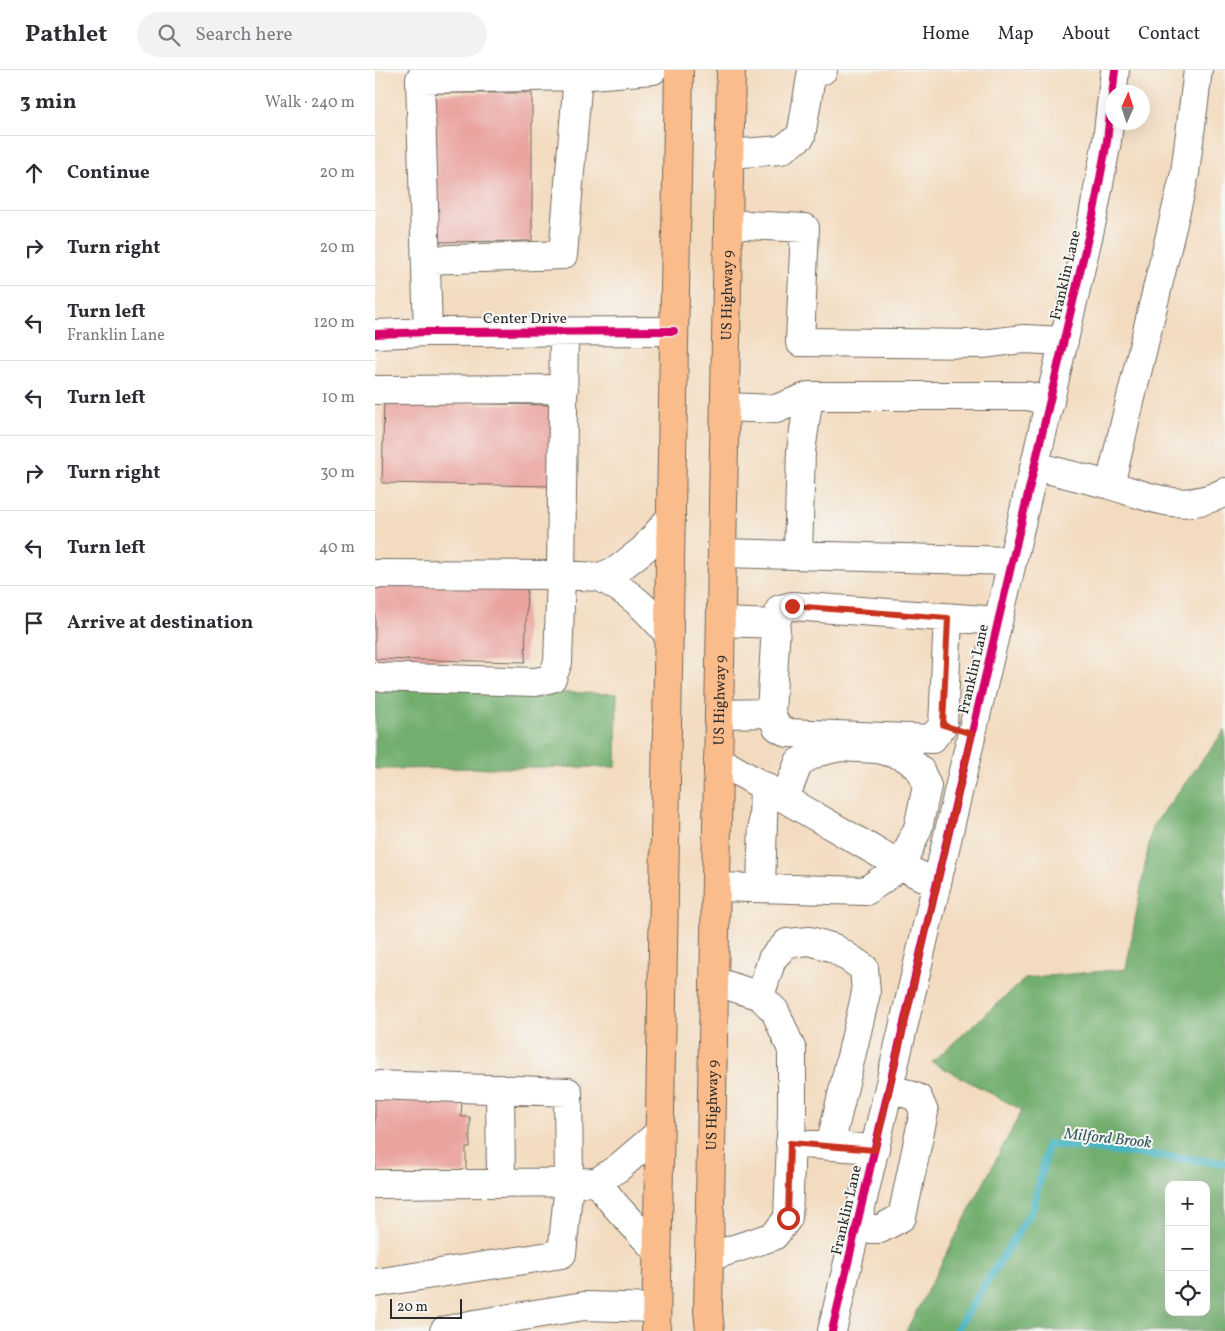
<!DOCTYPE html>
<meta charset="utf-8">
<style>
body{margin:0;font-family:Vollkorn,serif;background:#f2f2f3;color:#2b2b33}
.controls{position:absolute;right:15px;bottom:15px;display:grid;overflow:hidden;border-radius:10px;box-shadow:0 5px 20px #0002}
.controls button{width:45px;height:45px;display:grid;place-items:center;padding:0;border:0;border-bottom:1px solid #e1e1e2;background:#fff;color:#2b2b33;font:25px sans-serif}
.compass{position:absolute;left:730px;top:15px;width:45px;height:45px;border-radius:50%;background:#fff;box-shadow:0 5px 20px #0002;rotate:3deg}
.scale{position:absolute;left:15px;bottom:12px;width:72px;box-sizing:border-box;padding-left:5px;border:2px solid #2b2b2b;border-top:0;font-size:14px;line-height:18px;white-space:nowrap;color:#2b2b2b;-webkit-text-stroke:4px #f6f6f2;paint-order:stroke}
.stop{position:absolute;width:15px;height:15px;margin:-11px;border:4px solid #c8321e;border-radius:50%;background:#fff}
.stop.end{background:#c8321e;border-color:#fff;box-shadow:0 1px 5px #0008}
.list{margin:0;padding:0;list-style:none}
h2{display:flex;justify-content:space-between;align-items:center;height:65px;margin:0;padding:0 20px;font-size:21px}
h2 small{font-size:16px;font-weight:400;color:#7c7c81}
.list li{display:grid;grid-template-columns:32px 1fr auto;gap:15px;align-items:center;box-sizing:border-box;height:75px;padding:0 20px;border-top:1px solid #e1e1e2}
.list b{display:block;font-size:19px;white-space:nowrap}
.list p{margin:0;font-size:16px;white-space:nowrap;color:#7c7c81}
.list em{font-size:16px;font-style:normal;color:#7c7c81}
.icon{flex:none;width:28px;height:28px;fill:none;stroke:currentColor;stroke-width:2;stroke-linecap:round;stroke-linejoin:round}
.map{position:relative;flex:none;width:850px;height:1261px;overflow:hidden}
header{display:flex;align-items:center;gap:30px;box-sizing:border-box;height:70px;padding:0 25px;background:#fff;border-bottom:1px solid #e1e1e2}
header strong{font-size:24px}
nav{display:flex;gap:28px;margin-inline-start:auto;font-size:18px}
.search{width:350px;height:45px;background:#f2f2f3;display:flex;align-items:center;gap:12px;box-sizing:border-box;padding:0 18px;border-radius:28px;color:#7c7c81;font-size:19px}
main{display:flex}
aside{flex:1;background:#fff}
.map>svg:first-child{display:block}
.forest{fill:#72ae6e;stroke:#4e6c4c;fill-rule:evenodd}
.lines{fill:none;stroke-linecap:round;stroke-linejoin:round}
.stream{stroke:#47b4c3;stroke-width:8}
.building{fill:#eaa39f}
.minor-casing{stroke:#71695f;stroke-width:30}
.highway-casing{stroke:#71695f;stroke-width:30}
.minor{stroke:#fff;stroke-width:28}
.highway{stroke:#fabc8b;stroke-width:28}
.cycleway-casing{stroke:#f6f6f2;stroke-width:11}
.cycleway{stroke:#d6006c;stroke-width:8}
.route{stroke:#c8321e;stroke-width:6}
.labels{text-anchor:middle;stroke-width:4;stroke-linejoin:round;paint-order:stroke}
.street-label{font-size:15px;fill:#2b2b2b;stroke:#f6f6f2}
.water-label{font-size:16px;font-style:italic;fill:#355b60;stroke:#f6f6f2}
</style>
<header>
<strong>Pathlet</strong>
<div class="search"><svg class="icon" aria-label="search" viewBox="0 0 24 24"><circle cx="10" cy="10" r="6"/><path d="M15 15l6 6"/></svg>Search here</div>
<nav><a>Home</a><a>Map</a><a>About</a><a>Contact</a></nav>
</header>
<main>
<aside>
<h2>3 min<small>Walk · 240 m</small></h2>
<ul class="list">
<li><svg class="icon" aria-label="ahead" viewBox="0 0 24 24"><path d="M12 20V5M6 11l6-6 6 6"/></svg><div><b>Continue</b></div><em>20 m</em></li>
<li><svg class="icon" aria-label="right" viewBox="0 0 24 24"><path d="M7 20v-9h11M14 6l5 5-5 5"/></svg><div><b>Turn right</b></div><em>20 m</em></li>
<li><svg class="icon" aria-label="left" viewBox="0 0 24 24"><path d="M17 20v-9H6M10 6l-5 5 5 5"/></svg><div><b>Turn left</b><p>Franklin Lane</p></div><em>120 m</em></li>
<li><svg class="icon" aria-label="left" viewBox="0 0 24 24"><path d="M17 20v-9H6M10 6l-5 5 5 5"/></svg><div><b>Turn left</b></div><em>10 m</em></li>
<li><svg class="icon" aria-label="right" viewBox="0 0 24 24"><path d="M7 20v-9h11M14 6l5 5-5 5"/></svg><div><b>Turn right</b></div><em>30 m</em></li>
<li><svg class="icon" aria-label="left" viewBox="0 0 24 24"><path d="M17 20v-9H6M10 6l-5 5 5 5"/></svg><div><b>Turn left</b></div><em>40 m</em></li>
<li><svg class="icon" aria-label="arrive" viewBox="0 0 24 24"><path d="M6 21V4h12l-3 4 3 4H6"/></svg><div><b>Arrive at destination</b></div></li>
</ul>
</aside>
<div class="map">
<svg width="850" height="1261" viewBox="0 0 850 1261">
<rect width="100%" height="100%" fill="#f6f6f2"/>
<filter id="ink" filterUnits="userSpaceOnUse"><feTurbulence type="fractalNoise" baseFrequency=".02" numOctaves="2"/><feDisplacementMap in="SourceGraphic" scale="10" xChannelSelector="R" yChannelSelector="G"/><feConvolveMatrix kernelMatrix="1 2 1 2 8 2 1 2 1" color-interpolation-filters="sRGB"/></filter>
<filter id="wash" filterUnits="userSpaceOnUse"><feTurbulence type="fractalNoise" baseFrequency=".0096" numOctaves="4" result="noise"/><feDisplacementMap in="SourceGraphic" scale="20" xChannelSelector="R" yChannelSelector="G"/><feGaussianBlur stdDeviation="1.12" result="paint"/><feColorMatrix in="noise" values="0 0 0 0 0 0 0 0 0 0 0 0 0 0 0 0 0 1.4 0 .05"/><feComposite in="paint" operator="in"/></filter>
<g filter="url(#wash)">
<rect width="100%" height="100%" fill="#f3dbbf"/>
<path class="forest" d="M0,617L242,624L241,697L0,699Z
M850,660V1261H531L647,1040L557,992L651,908L751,899L777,757ZM794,1115H831V1242H794Z"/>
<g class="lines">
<path class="stream" d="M581,1261L658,1139L673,1074L850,1093"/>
</g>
<g id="blocks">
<path class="building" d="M60,23H157V171L60,172Z
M9,332L178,335L176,416L7,413Z
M0,512L152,515L150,592L0,589Z
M0,1026L87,1028L86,1047H95V1077L91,1078V1103L0,1101Z"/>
</g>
</g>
<g filter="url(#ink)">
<use href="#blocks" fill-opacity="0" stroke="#71695f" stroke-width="1"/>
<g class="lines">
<g class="minor-casing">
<path id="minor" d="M354,84L406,80L426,66L437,1L448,0
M353,154L430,158L425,272L607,274L649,269L689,271
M51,190L188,185L203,6L278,0
M53,262L45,9L203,6
M0,264L53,262L299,261
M0,320L189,319
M350,337L401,339L434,326H653L675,332
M660,396L735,415L810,103L823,0
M735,415C775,427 809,444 850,422
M347,483L637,491
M423,485L426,381L434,326
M0,504L186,505L225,507L242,500L269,479L296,447
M225,507C256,523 271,538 294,565
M346,552L401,554L396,643L402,657L413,663L557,669L568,655L573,548
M401,554L405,539L417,536L623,551
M0,607L161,612L177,608L183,592L186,505L189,262
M344,644L396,643
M410,728L424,692L443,682L465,677L503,679L525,685L533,689L545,700L552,716L543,758L526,796L562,814
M341,817L491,821L526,796L343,690
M386,818L389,716
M385,926L397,889L412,873L435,871L459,878L489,898L491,923L455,1076
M0,1015L193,1022L194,1113L187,1184L0,1213
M125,1019L126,1113
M415,1073L500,1079
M0,1114L222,1112
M481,1159H505L527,1147L549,1042L543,1028L514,1017
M282,1181L239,1134L222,1112L243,1098L284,1063
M334,1187L399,1166L413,1148L417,1043V980L400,941L385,926L339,911
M69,1261L100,1254L209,1236L281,1238
M457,1261L718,146L732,71L740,0"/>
</g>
<g class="highway-casing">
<g id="highway">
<path d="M281,1261L304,0"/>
<path id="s1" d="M335,1261L333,1241L356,0"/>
</g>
</g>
<use href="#minor" class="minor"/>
<use href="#highway" class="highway"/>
<g class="cycleway-casing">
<path id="cycleway" d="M0,264L53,262L299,261
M457,1261L718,146L732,71L740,0"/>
</g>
<use href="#cycleway" class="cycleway"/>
</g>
</g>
<g class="lines" filter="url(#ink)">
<path class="route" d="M413,1148L415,1073L500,1080L597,664L568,655L573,548L417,536"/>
</g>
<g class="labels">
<g class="street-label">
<text transform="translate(690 205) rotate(-77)" y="5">Franklin Lane</text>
<text dy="5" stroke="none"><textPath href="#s1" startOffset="1036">US Highway 9</textPath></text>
<text x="150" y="253">Center Drive</text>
<text transform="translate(598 599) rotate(-77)" y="5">Franklin Lane</text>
<text dy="5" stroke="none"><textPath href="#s1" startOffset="631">US Highway 9</textPath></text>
<text dy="5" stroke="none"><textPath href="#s1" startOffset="226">US Highway 9</textPath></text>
<text transform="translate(471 1140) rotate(-77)" y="5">Franklin Lane</text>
</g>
<g class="water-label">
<text transform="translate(733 1067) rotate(6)" y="6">Milford Brook</text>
</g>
</g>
</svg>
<div class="controls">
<button>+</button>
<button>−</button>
<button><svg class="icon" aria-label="locate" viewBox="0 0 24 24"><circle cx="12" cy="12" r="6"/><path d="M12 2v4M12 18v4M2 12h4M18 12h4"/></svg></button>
</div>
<svg class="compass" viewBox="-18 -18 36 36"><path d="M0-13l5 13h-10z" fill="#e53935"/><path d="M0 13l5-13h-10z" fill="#7c7c81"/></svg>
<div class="scale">20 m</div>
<div class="stop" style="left:413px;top:1148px"></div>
<div class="stop end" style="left:417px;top:536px"></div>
</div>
</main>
